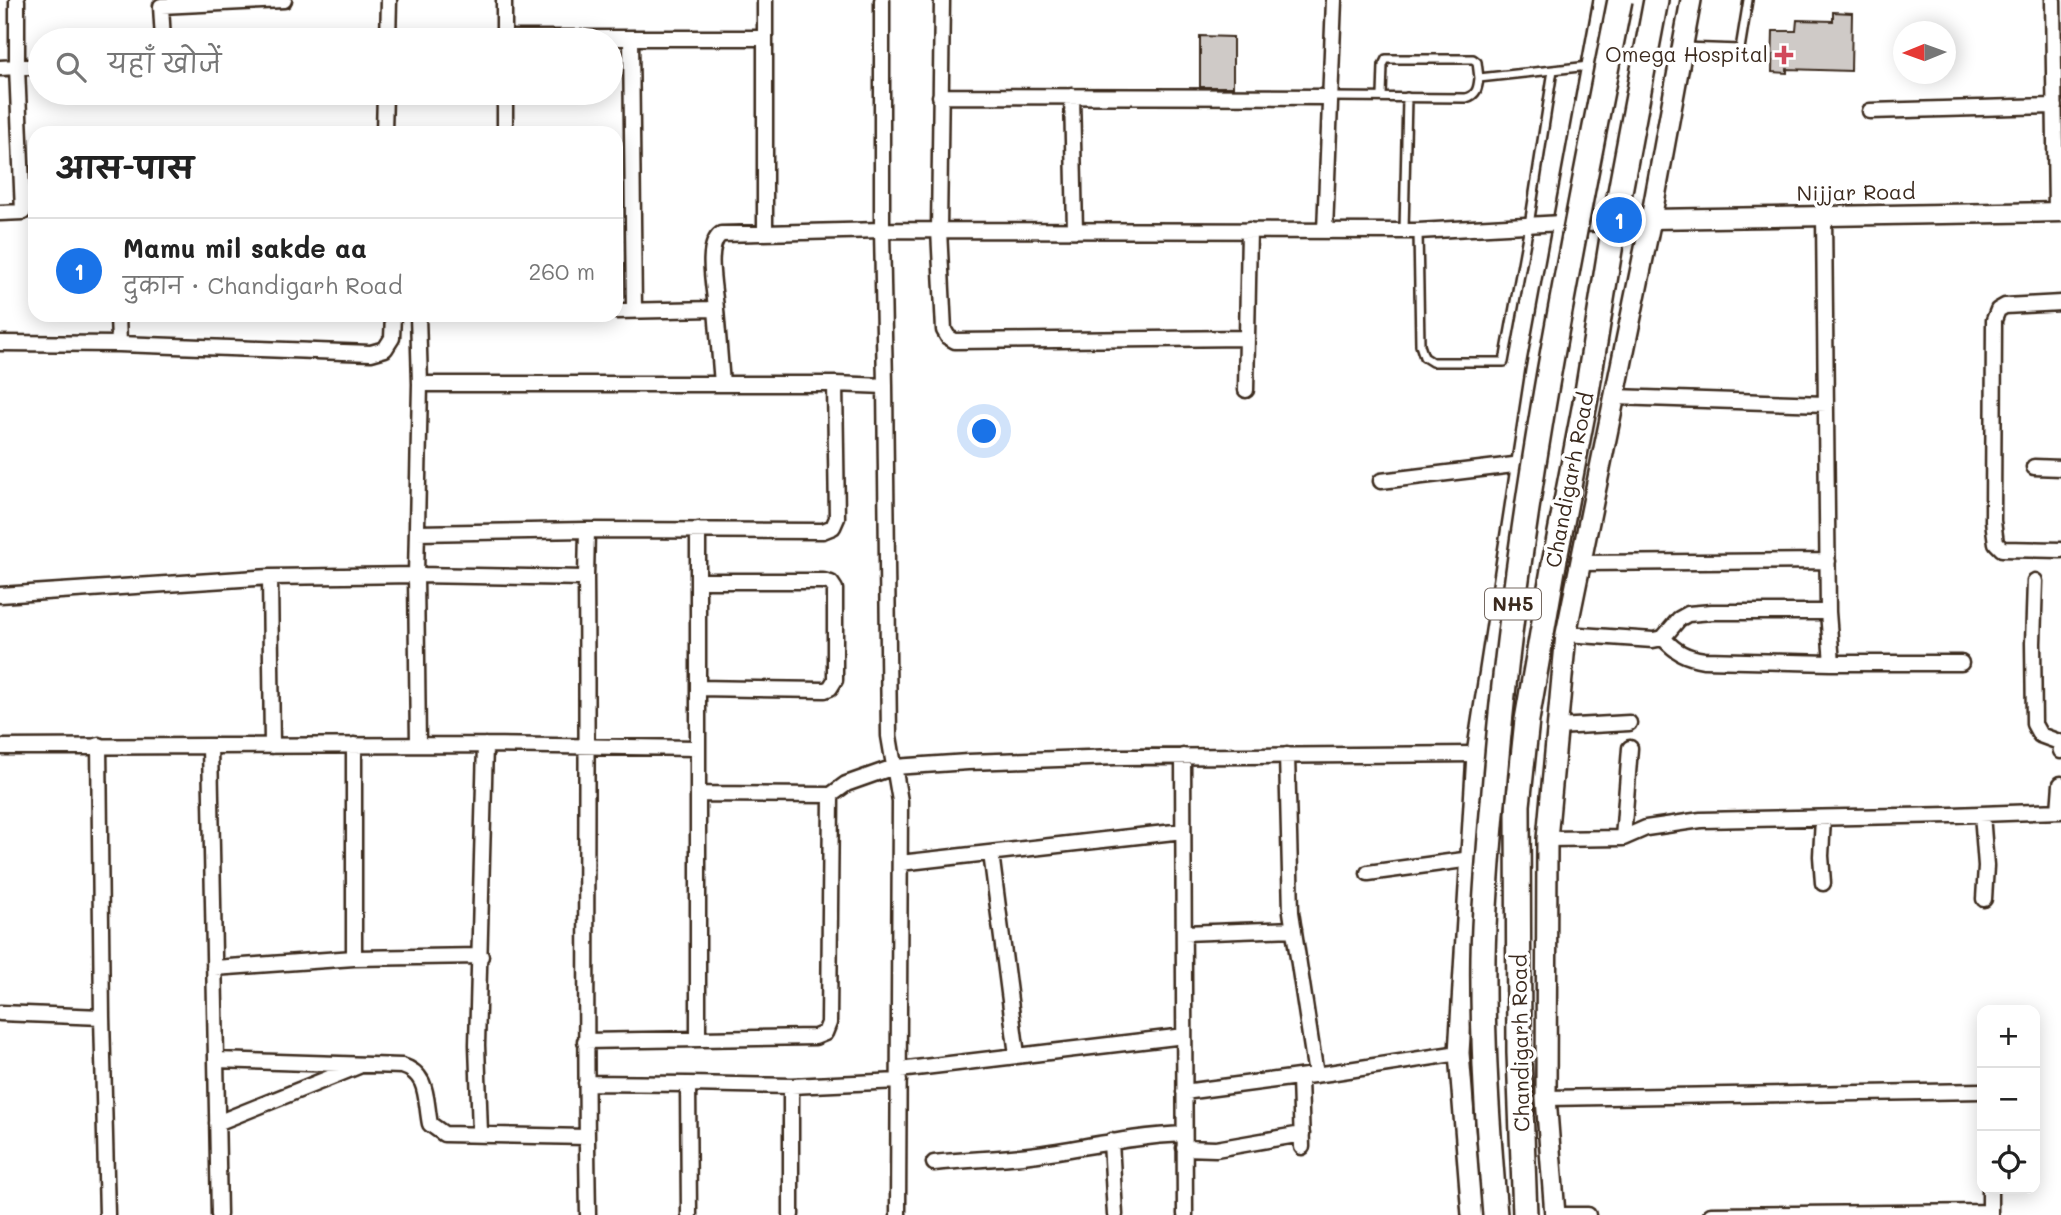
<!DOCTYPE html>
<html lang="hi">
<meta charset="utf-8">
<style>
body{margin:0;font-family:Mali,"Playpen Sans Deva",sans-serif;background:#f2f2f2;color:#222}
.controls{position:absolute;right:21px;bottom:21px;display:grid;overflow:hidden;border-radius:14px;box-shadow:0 4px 18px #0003}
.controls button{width:63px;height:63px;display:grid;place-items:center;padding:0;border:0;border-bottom:2px solid #e0e0e0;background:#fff;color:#222;font:35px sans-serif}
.compass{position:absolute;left:1893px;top:21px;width:63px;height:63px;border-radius:50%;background:#fff;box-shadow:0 4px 18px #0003;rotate:269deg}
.you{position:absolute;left:985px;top:432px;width:24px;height:24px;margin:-18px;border:5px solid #fff;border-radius:50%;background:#1a73e8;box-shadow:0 0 0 10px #1a73e833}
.badge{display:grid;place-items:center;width:46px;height:46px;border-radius:50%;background:#1a73e8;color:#fff;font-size:23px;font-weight:700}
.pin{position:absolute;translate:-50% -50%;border:4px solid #fff;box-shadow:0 2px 7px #0006}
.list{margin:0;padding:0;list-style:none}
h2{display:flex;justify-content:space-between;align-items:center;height:91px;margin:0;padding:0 28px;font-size:30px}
h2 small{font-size:23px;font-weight:400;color:#767676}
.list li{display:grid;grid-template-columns:46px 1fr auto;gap:21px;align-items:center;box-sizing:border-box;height:105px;padding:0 28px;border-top:2px solid #e0e0e0}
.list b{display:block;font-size:26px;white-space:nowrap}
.list p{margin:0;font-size:23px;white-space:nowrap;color:#767676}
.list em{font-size:23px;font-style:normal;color:#767676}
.icon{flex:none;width:38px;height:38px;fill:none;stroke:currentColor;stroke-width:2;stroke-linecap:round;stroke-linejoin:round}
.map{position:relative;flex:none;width:2061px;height:1215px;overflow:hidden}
.search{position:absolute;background:#fff;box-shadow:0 4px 18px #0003;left:28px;top:28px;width:595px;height:77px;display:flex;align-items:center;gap:18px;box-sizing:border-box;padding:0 24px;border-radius:38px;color:#767676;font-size:26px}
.panel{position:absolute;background:#fff;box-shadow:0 4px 18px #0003;left:28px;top:126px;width:595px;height:196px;border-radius:21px}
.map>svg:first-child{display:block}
.building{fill:#cfcac7;stroke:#3b2a1e;stroke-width:2}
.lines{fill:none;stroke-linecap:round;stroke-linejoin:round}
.service-casing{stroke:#3b2a1e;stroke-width:12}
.minor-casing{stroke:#3b2a1e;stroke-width:19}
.tertiary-casing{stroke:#3b2a1e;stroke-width:23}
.secondary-casing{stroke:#3b2a1e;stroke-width:24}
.trunk-casing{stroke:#3b2a1e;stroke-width:28}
.service{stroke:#fff;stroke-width:7}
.minor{stroke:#fff;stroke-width:14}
.tertiary{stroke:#fff;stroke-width:18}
.secondary{stroke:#fff;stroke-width:19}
.trunk{stroke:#fff;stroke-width:23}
.trunk-bridge-casing{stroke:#3b2a1e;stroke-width:28;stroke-linecap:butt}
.trunk-bridge{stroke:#fff;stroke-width:23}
.poi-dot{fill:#d1495b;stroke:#fff;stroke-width:2.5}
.labels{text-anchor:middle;stroke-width:7;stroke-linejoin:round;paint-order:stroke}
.shield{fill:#fff;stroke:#766a62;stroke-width:2}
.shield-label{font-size:19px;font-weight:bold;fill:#3b2a1e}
.poi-label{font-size:21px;fill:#3b2a1e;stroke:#fff;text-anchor:end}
.street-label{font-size:21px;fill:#3b2a1e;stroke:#fff}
</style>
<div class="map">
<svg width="2061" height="1215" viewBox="0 0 2061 1215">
<rect width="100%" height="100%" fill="#fff"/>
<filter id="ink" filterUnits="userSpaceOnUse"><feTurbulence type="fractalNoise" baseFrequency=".0143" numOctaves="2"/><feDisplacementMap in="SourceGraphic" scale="14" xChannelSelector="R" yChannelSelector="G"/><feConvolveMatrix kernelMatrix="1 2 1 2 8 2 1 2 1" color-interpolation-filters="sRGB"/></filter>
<g filter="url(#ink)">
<path class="building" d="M1833,12L1852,13L1851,71L1787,69V73L1772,72L1773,31H1796L1797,20L1833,21Z
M1200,36L1233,37V87H1200Z"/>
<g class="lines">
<g class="service-casing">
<path id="service" d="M1683,47L1740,49L1748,0
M1382,96L1383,65L1386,59H1473L1477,62L1479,78
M1329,97L1466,98C1477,95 1478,88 1479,78L1589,66
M1404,231L1407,97
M1418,232L1420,345L1424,357L1432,362H1504L1529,225L1553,70"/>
</g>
<g class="minor-casing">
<path id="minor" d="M17,0V67H40
M504,0V40
M942,0L939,230L944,330L948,337L955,341L1247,338
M2053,0L2056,212
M504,38H765
M631,38L634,311
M163,40L161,6L284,0
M388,40L389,0
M0,68L17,67L23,212L0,213
M505,93V133
M940,96L1329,97
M1072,96L1075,230
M1870,111L2055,106
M384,133L385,93
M1824,216L1828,612L1832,663
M1325,231L1334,0
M765,232V0
M2061,303L2005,306L1998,310L1994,320L1993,521L1996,543L2002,549L2061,550
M716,309L722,384
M616,311L716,309C715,290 704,246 721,234L882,230V0
M418,315L420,384L416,575L418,745
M0,343L119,344L118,315
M119,344L371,353L385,349L392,338L393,315
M420,384H835
M885,386L889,736L900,801L898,1215
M1246,390L1249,230
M1615,397L1826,404
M2034,467L2061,468
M1381,481L1522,464
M698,530V1038
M417,533L587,530
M1580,563L1828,561
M270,577L272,746
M586,578C588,791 584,1003 588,1215
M2035,581L2033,643L2034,724L2040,735L2059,742L2061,751
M0,595L270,577L416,575L586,578L587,530L823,531L833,527L837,518L835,384L885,386L882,230L1418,231L1562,223
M1566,634L1653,640L1663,638L1679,619L1688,614L1712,612H1828
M1663,638C1676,652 1685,657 1704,660L1832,663H1961
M698,688L825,690L830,688L835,680V589L831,583L823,581H699
M1557,727L1629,723
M99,745L102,1017L107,1215
M210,746L485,745L698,748
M0,747L210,746L219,1215
M1287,755L1291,912L1316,1075
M1183,756L1185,1215
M831,795L846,784L894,767L968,762L1116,757L1477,754
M2059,811L2061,784
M1982,814L1986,866L1984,899
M1623,838L1630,748
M1547,839L1623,838L1646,828L1701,820L1952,815L2061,811
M991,853L1017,1055
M900,863L1183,831
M1368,873L1471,859
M1823,883L1821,856L1823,818
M1184,933L1294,929
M354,958V745
M214,968L354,958L481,956
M0,1013L102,1017
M585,1041L815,1037L825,1033L829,1023L831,795L699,794
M216,1060L402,1066C429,1074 425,1099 430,1124L444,1134L587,1137
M899,1070L1184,1036
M1300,1077L1302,1147
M586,1083L688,1084
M1184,1092L1329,1073L1459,1053
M1546,1098L1982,1091
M217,1123L359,1066
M480,1133L477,1045L485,745
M1111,1141L1115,1215
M1184,1148L1216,1149L1302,1134
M934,1163C969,1159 1003,1159 1038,1154C1087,1147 1134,1136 1184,1134
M689,1215L688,1084L791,1086
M791,1215V1086L899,1081
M1555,1215H1588
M1711,1215L1990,1212
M1990,1215V1189"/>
</g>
<g class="tertiary-casing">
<path id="tertiary" d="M1564,223L1651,219L2061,212"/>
</g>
<g class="secondary-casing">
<path id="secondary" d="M1472,1215L1459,1053L1477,754L1536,371L1604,0
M1555,1215L1546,1098L1547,839L1566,634L1651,219L1691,0"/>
</g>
<g class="trunk-casing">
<path id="trunk" d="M1616,213L1656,0
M1525,1215L1519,1053L1518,805L1527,720L1554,564"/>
</g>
<use href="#service" class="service"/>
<use href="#minor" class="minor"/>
<use href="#tertiary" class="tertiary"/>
<use href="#secondary" class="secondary"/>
<use href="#trunk" class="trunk"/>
<g class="trunk-bridge-casing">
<path id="trunk-bridge" d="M1554,564L1586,398L1616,213
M1495,1215C1488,1129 1482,1043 1483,957C1484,901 1489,846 1494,791C1515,524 1568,262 1620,0"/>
</g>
<use href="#trunk-bridge" class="trunk-bridge"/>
</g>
</g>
<path class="poi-dot" d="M1780.5 44.5h7v7h7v7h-7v7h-7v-7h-7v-7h7z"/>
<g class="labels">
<rect class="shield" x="1485" y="588.5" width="56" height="31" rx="5"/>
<g class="shield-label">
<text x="1513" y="611">NH5</text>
</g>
<g class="poi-label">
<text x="1768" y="62">Omega Hospital</text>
</g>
<g class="street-label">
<text transform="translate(1856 193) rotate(-1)" y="7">Nijjar Road</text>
<text transform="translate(1570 480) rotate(-79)" y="7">Chandigarh Road</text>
<text transform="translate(1521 1043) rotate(-91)" y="7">Chandigarh Road</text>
</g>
</g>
</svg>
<div class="controls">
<button>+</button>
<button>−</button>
<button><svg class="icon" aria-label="locate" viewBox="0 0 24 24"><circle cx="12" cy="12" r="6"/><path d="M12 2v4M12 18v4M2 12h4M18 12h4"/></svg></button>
</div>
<svg class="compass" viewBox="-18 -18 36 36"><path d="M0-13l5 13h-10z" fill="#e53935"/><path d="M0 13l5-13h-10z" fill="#767676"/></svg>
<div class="you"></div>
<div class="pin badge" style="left:1619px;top:220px">1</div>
<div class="search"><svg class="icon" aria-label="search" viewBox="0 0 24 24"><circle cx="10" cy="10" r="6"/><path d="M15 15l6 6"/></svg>यहाँ खोजें</div>
<section class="panel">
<h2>आस-पास<small></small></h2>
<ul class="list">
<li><span class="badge">1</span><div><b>Mamu mil sakde aa</b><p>दुकान · Chandigarh Road</p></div><em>260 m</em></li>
</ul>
</section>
</div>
